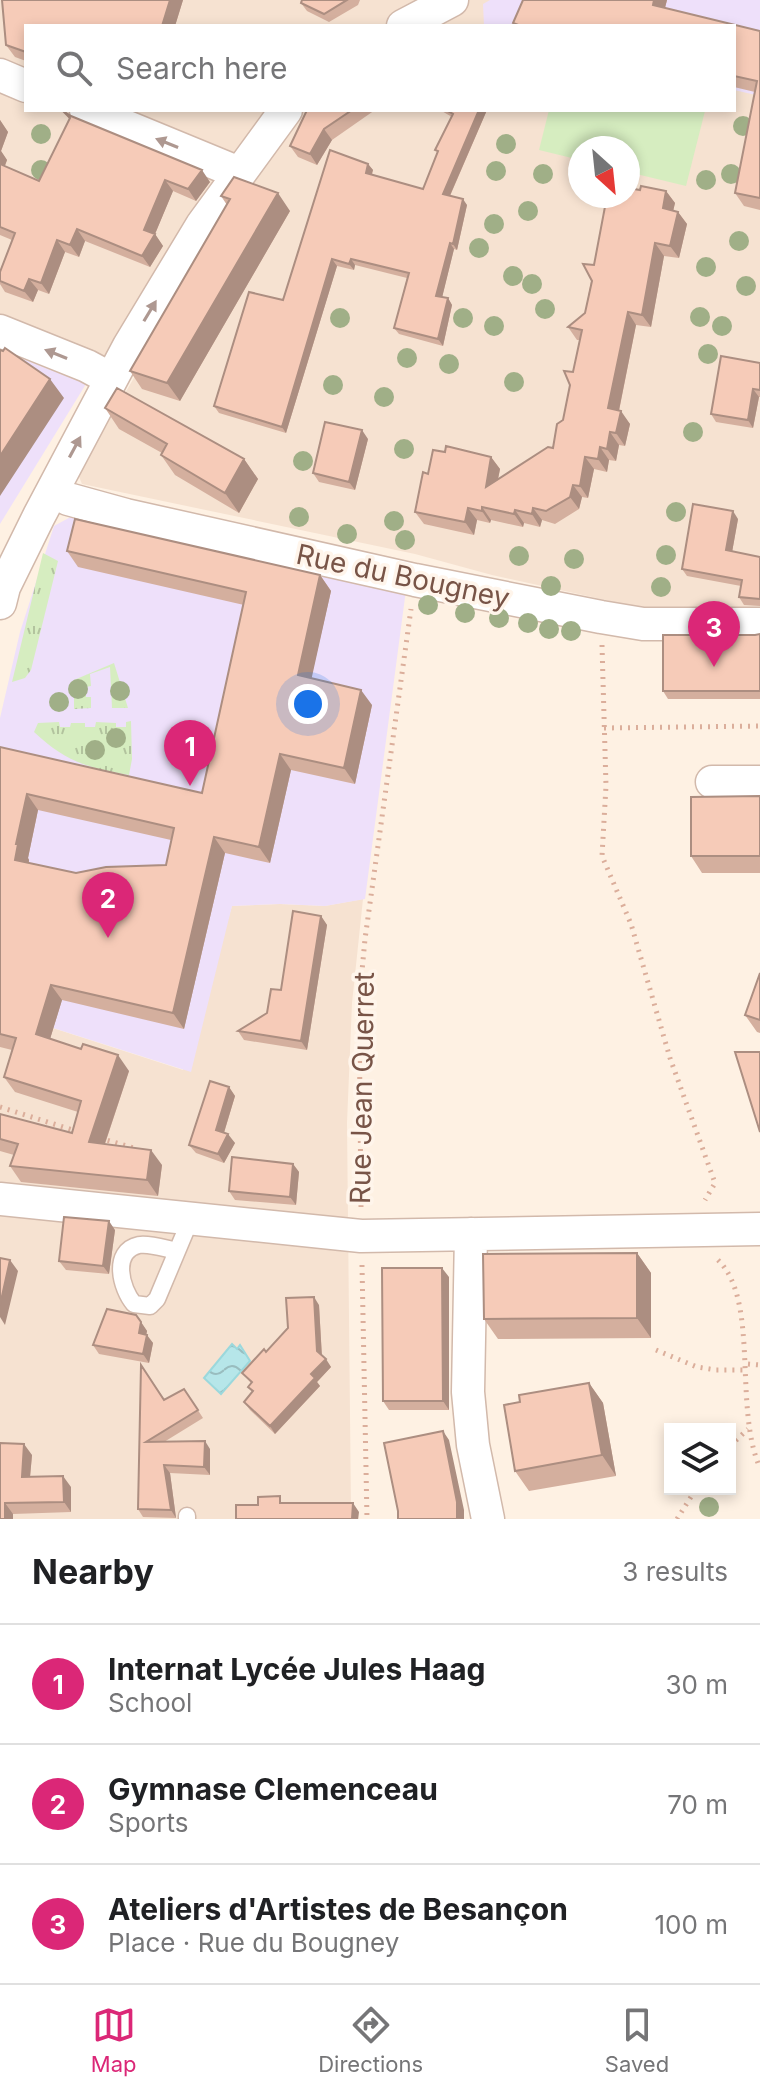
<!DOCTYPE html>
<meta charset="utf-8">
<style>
body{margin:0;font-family:Inter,sans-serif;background:#f2f2f2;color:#202124}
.controls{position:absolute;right:24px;bottom:24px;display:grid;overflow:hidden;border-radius:0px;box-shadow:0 4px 12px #0003}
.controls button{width:72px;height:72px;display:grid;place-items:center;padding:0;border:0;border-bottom:2px solid #e0e0e0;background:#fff;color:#202124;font:40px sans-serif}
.compass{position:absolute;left:568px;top:136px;width:72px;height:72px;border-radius:50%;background:#fff;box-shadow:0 4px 12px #0003;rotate:153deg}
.you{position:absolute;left:308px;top:704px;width:28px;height:28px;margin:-20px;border:6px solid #fff;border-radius:50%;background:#1a73e8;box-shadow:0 0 0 12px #1a73e833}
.badge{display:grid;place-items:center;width:52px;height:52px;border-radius:50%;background:#db2777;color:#fff;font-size:26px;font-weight:700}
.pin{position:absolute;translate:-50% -66px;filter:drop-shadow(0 2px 4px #0008)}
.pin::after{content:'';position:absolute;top:42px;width:28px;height:24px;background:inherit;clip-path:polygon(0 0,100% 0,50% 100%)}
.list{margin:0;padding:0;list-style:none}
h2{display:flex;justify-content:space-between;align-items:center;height:104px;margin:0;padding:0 32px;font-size:34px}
h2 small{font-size:26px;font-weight:400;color:#757577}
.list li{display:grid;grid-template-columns:52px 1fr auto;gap:24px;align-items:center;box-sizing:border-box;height:120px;padding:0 32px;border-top:2px solid #e0e0e0}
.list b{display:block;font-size:30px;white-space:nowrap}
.list p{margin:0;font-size:26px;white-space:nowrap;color:#757577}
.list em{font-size:26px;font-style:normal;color:#757577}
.icon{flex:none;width:44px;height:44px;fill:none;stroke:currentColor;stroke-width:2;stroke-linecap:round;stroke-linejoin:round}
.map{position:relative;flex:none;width:760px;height:1519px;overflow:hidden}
.search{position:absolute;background:#fff;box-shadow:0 4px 12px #0003;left:24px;right:24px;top:24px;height:88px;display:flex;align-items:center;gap:20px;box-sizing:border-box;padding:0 28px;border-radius:0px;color:#757577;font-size:30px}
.sheet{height:464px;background:#fff}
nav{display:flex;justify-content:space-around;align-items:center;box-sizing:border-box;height:112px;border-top:2px solid #e0e0e0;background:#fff;font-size:22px;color:#757577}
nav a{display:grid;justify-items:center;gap:4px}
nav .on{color:#db2777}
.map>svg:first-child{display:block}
.residential{fill:#f6e2d1;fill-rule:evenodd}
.education{fill:#eee0fa}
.grass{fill:url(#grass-tufts)}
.park{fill:#d6edc0}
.water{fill:url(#water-waves);stroke:#9bd8dc;stroke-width:2}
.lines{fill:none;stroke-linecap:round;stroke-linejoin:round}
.service-casing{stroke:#d2b9ab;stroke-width:19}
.minor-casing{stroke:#d2b9ab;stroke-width:35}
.path{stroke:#dbae9b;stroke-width:5;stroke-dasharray:2 6;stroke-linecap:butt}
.service{stroke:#fff;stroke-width:16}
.minor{stroke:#fff;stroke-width:32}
.tree{fill:#a0af87}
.wall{fill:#d4af9e;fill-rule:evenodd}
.shaded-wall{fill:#ac8e81}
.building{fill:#f6cbb8;stroke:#ac8e81;stroke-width:2;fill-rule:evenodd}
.oneway{fill:#ae9891}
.labels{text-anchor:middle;stroke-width:7;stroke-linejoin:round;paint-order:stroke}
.street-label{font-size:28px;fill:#785447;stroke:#fff5eb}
</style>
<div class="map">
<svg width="760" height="1519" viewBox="0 0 760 1519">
<defs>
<pattern id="grass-tufts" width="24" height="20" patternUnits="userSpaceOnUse" patternTransform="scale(2)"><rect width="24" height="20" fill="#d6edc0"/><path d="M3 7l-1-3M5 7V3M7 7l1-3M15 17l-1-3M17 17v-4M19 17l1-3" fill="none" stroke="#b2c39e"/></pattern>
<pattern id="water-waves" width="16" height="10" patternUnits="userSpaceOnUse" patternTransform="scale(2)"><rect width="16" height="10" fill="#b6e6e9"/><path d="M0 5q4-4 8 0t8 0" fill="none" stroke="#99bdbf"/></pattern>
</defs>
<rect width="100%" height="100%" fill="#fef1e3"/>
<path class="residential" d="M0,0H760V613L651,610L492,575L415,554L82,484L78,474L135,376L0,324ZM26,26H734V110H26ZM580,148H628V196H580Z
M363,899L352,1003L347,1123L351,1511L359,1512V1519H0V1011L183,1070L232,906L280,904L325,906Z"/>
<path class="education" d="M490,0H760V96L734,90V26H484L483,4Z
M0,350L86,384L0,524Z
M76,514L406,590L365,899L325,906L280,904L232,906L191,1072L0,1011V718L20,632L54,526Z"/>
<path class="grass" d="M43,553L58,561L31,670L25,678L12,682Z
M114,663L128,708H112L110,667L90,674L91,686L86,687V697H91V708L74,709V680Z
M131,721L132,759L129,775C87,768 65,761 34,732L38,723L59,722L60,727H70L71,723H85V727H95L96,722L116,723V727H126V722Z"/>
<path class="park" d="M549,110L705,111L686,186L628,172V148H580V160L539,150Z"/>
<path class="water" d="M232,1344L237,1349L240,1345L250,1361L221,1394L204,1378Z"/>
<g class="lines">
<g class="service-casing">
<path id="service" d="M177,1251C166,1249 150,1243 139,1245C111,1251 121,1289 134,1304L150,1306L157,1299L191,1218
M187,1516V1519"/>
</g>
<g class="minor-casing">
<path id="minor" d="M403,26L452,0
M0,75L26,86
M86,110L239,173
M0,331L87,366L111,379
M53,490L68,499L126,515L415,580L601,617L643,624H760
M0,603L4,587L39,516L129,346L202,225L286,110
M712,782H760
M0,1199L361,1236L760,1229
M471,1234L468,1392L473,1445L488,1519"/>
</g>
<path class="path" d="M602,645L606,786L602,856L631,924L670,1058L715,1183L705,1200
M604,728L760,726
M0,1107L79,1132
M100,1138L137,1149
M361,1207L359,1003L365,939L411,609
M718,1260C760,1301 733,1407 760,1468
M362,1265L367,1519
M656,1350L697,1367L716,1370H748
M748,1364L760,1365
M730,1446L748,1429
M677,1519L696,1489"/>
<use href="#service" class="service"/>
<use href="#minor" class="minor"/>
</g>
<g class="tree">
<circle cx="743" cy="126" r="10"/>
<circle cx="41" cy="134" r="10"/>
<circle cx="506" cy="144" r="10"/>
<circle cx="41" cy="170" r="10"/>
<circle cx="496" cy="171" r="10"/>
<circle cx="543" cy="174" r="10"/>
<circle cx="731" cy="174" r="10"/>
<circle cx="706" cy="180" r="10"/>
<circle cx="528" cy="211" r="10"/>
<circle cx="494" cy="224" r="10"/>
<circle cx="739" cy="241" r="10"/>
<circle cx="479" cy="248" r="10"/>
<circle cx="706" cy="267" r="10"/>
<circle cx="513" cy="276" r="10"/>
<circle cx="532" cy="284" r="10"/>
<circle cx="746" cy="286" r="10"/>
<circle cx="545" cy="309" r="10"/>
<circle cx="700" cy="317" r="10"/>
<circle cx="340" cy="318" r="10"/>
<circle cx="463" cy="318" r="10"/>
<circle cx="494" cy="326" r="10"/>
<circle cx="722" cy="326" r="10"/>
<circle cx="708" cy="354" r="10"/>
<circle cx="407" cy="358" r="10"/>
<circle cx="449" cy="364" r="10"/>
<circle cx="514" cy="382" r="10"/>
<circle cx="333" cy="385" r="10"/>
<circle cx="384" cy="397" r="10"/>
<circle cx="693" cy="432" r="10"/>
<circle cx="404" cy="449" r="10"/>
<circle cx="303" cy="461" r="10"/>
<circle cx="676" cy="512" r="10"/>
<circle cx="299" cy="517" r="10"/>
<circle cx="394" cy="521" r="10"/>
<circle cx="347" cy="534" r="10"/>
<circle cx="405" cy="540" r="10"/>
<circle cx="666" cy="555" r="10"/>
<circle cx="519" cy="556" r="10"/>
<circle cx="574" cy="559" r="10"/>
<circle cx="551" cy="586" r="10"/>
<circle cx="661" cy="587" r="10"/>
<circle cx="428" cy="605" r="10"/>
<circle cx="465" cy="613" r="10"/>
<circle cx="499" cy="618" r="10"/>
<circle cx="528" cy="623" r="10"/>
<circle cx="549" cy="629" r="10"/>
<circle cx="571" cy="631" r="10"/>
<circle cx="78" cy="689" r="10"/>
<circle cx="120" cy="691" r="10"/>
<circle cx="59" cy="702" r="10"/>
<circle cx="116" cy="738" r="10"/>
<circle cx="95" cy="750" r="10"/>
<circle cx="709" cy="1507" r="10"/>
</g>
<path class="wall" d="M2,0H183L175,26H26V61L15,57L6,45Z
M302,0H360L358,5L329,22L307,11L301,3Z
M523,0H667L665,8L760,31V210L744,206L735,193L755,92L734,87V26H515L513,23Z
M307,110H375L332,140L317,165L298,157L290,146Z
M440,110H487L450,196L467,205L457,250L454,249L442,297L448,298L452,305L443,346L399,334L394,328L407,278L355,265L354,270L337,266L286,433L219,413L214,406L283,300L368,164L373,170L372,175L423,189L438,153L435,150L452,117Z
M63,111L71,116L210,182L196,201L173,191L155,234L163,246L150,267L85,241L79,257L65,252L49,294L38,290L33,302L5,292L0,284V272L12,240L0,235V120L8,132L1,151L7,160L5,166L39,181L70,120Z
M640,190L666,191L675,203L673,211L678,212L687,224L679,258L664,256L651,327L636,325L619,411L630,424L625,446L619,445L616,461L609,460L607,472L594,469L588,498L582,497L579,509L555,524L542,520L540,527L524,523L523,527L491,520L490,523L477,520L474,535L424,524L415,512L428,474L445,452L491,457L500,469L498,479L553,448L563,420L580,340H577L568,327L585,313L594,265Z
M221,196L290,211L180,401L142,389L130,371L227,205Z
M760,363V397H759L753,428L716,422L711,414Z
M105,408L244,459L258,479L239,513L175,475L161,455L162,453L119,429Z
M368,439L355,490L319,482L313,473Z
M738,519L732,552L760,557V606L744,605L739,597L741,586L687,576L682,569Z
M67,551L320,575L331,591L311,678L372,705L355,784L291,770L270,863L225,853L184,1029L62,1000L50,1039L129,1071L105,1144L162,1165L158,1196L21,1182L10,1166L14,1155L0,1151V1114L72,1133L78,1112L15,1092L4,1077L12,1050L0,1047V747L202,793L244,605L78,567ZM38,810L171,840L166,865L76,873L29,863V860L28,858Z
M760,634V699H668L663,691L755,635Z
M760,796V873H702L691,856Z
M321,916L327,925L307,1050L244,1040L238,1031L267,1013L281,990Z
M760,973V1033L757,1032L745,1015Z
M229,1087L235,1096L224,1133L235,1143L224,1163L196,1153L189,1145Z
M293,1164L299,1172L296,1205L235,1200L229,1191Z
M115,1230L109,1274L66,1270L59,1261Z
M637,1253L651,1273V1338L498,1339L484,1319Z
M449,1277V1410H389L383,1401Z
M319,1305L322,1356L331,1367L317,1382L320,1386L275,1434L250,1410L244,1402L252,1392L248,1387L251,1383L242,1373Z
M136,1315L147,1331L146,1335L153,1343L149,1363L99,1354L93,1345Z
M141,1365L165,1400L184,1389L203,1418L164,1442L210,1449V1475L170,1473L176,1518L143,1517L138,1509Z
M589,1383L603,1403L616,1476L529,1491L515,1471Z
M0,1443L32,1455L30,1477L71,1487V1512L13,1514V1519H0Z"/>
<path class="shaded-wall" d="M170,0H183L175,26H162Z
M654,0H667L662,19L653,5Z
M479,110H487L448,200L443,194Z
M0,120L8,132L1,151L7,160L2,173L0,171Z
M324,129L332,140L317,165L310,154Z
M368,164L373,170L370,179L366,173Z
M202,170L210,182L196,201L188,189Z
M165,180L173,191L155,234L163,246L150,267L142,256L144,230Z
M666,191L675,203L671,220L663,208Z
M278,193L290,211L180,401L167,383Z
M463,199L467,205L457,250L453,244Z
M678,212L687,224L679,258L670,246Z
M77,229L85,241L79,257L70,245Z
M57,240L65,252L49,294L41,283Z
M450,243L454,249L441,302L436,296Z
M655,243L664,256L651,327L642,315Z
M332,259L337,266L286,433L282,427Z
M351,259L355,265L354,270L349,264Z
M29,279L38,290L33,302L24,291Z
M448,298L452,305L443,346L438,339Z
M628,312L636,325L617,420L608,408Z
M50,379L64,398L0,496V456Z
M753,389L759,397L753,428L748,420Z
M621,411L630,424L625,446L616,433Z
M362,430L368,439L355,490L349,482Z
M610,432L619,445L616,461L607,449Z
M600,447L609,460L607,472L598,459Z
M491,457L500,469L494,499L486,487Z
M585,457L594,469L588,498L580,486Z
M244,459L258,479L239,513L225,493Z
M573,485L582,497L579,509L570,497Z
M482,507L491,520L490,523L482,511Z
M468,508L477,520L474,535L465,522Z
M533,508L542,520L540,527L532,514Z
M515,510L524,523L523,527L514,514Z
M733,511L738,519L731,558L726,550Z
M320,575L331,591L309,690L298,675Z
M361,690L372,705L355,784L344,768Z
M280,754L291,770L270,863L259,847Z
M27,794L38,810L28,858L29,860L26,876L15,860L16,844Z
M214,837L225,853L184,1029L173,1013Z
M321,916L327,925L307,1050L301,1041Z
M51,985L62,1000L47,1049L36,1034Z
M118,1055L129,1071L100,1158L89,1142Z
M229,1087L235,1096L222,1139L216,1130Z
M228,1134L235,1143L224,1163L218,1154Z
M151,1150L162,1165L158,1196L147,1180Z
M293,1164L299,1172L296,1205L290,1197Z
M109,1221L115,1230L109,1274L103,1266Z
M637,1253L651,1273V1338L637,1318Z
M10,1260L18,1271L5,1325L0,1317V1305Z
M442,1268L449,1277V1410L443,1401Z
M314,1297L319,1305L322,1359L317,1351Z
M141,1322L147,1331L145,1341L139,1333Z
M147,1335L153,1343L149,1363L143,1354Z
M326,1359L331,1367L317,1382L320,1386L275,1434L270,1426L311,1374Z
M589,1383L603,1403L616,1476L602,1455Z
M443,1431L449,1440L464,1510V1519H457Z
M205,1441L210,1449V1475L204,1467Z
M24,1444L32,1455L29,1488L22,1477Z
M164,1465L170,1473L176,1518L171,1510Z
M63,1476L71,1487V1512L64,1502Z
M5,1503L13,1514V1519H5Z
M353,1503L359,1512L358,1519H352Z"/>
<path class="building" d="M2,0H170L162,26H26V52L6,45Z
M302,0H347L324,14L301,3Z
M523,0H654L653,5L760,31V198L735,193L757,81L734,76V26H521L513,23Z
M307,110H352L324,129L310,154L290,146Z
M446,110H479L443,194L463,199L453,244L450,243L436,296L448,298L438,339L394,328L409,273L351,259L349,264L332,259L282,427L214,406L249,292L283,300L330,150L368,164L366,173L423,189L438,151L435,150L453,114Z
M63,111L71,116L202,170L188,189L165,180L144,230L155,234L142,256L77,229L70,245L57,240L41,283L29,279L24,291L0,281V272L15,233L0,227V164L39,181L70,118Z
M234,177L278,193L167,383L130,371L230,199L221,196Z
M641,186L666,191L663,208L678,212L670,246L655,243L642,315L628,312L608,408L621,411L616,433L610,432L607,449L600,447L598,459L585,457L580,486L573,485L570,497L546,511L533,508L532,514L515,510L514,514L482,507V511L468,508L465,522L415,512L423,472L428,474L433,450L445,452L446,446L491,457L486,487L548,447L553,448L557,424L563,420L570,385L564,371L573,372L582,330L568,327L585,313L592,281L583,264L594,265L607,196H628V188L640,190Z
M5,348L50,379L0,456V350L3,351Z
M721,356L760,363V390L753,389L748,420L711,414Z
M117,388L244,459L225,493L161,455L167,444L105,408Z
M325,422L362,430L349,482L313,473Z
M693,504L733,511L726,550L760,557V599L739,597L742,580L682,569Z
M75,519L320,575L298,675L361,690L344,768L280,754L259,847L214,837L173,1013L51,985L36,1034L81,1049L83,1044L118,1055L89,1142L151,1150L147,1180L10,1166L18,1144L0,1139V1114L72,1133L81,1101L4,1077L16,1038L0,1034V747L202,793L246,592L67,551ZM27,794L174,828L166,865L106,867L76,873L15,860L18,844H16Z
M760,634V691H663V635H755Z
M760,796V856H691V797Z
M293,911L321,916L301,1041L238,1031L267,1013L271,989L281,990Z
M760,973V1020L745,1015Z
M735,1052H760V1132Z
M210,1081L229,1087L216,1130L228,1134L218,1154L189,1145Z
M232,1157L293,1164L290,1197L229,1191Z
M64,1217L109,1221L103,1266L59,1261Z
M637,1253V1318L484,1319L483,1254Z
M0,1258L10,1260L0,1305Z
M382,1268H442L443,1401H383Z
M314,1297L317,1351L326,1359L311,1374L315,1378L270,1426L244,1402L253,1391L248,1387L252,1382L242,1373L264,1349L266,1352L288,1328L286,1298Z
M107,1309L136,1315L141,1322L139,1333L147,1335L143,1354L93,1345Z
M141,1365L164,1400L184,1389L198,1410L146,1442L205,1441L204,1467L164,1465L171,1510L138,1509Z
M589,1383L602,1455L515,1471L504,1405L520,1402L519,1395Z
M443,1431L457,1502V1519H398V1511L384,1443Z
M0,1443L24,1444L22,1477L63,1476L64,1502L5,1503V1519H0Z
M280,1496V1503H353L352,1519H236V1505H258V1497Z"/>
<defs><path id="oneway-solid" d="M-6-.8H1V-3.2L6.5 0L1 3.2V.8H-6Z" transform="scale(2)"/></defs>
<g class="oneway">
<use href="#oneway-solid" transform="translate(167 143) rotate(-158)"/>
<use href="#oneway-solid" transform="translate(150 311) rotate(-59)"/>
<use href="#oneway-solid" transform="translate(56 354) rotate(-158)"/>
<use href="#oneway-solid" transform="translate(75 447) rotate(-62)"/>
</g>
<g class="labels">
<g class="street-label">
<text transform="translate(403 576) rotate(12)" y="10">Rue du Bougney</text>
<text transform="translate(362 1088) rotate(-89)" y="10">Rue Jean Querret</text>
</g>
</g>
</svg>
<div class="controls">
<button><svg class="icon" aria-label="layers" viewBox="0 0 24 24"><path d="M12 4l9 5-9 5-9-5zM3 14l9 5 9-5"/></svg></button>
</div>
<svg class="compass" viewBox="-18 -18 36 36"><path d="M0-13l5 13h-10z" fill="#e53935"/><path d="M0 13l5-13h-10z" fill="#757577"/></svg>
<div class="you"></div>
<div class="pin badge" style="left:190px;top:786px">1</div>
<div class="pin badge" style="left:108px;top:938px">2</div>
<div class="pin badge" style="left:714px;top:667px">3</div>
<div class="search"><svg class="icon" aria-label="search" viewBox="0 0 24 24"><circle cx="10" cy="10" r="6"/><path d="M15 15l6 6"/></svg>Search here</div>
</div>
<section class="sheet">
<h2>Nearby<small>3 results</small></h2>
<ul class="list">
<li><span class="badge">1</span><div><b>Internat Lycée Jules Haag</b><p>School</p></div><em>30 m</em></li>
<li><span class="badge">2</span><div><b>Gymnase Clemenceau</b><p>Sports</p></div><em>70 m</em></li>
<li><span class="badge">3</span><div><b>Ateliers d'Artistes de Besançon</b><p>Place · Rue du Bougney</p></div><em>100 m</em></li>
</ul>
</section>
<nav>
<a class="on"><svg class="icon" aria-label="map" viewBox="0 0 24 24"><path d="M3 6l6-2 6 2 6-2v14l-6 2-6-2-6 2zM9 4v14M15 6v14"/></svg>Map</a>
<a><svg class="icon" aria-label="directions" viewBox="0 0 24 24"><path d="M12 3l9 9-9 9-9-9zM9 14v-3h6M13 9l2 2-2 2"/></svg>Directions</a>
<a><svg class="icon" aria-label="saved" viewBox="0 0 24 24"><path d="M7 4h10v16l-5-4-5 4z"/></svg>Saved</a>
</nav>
